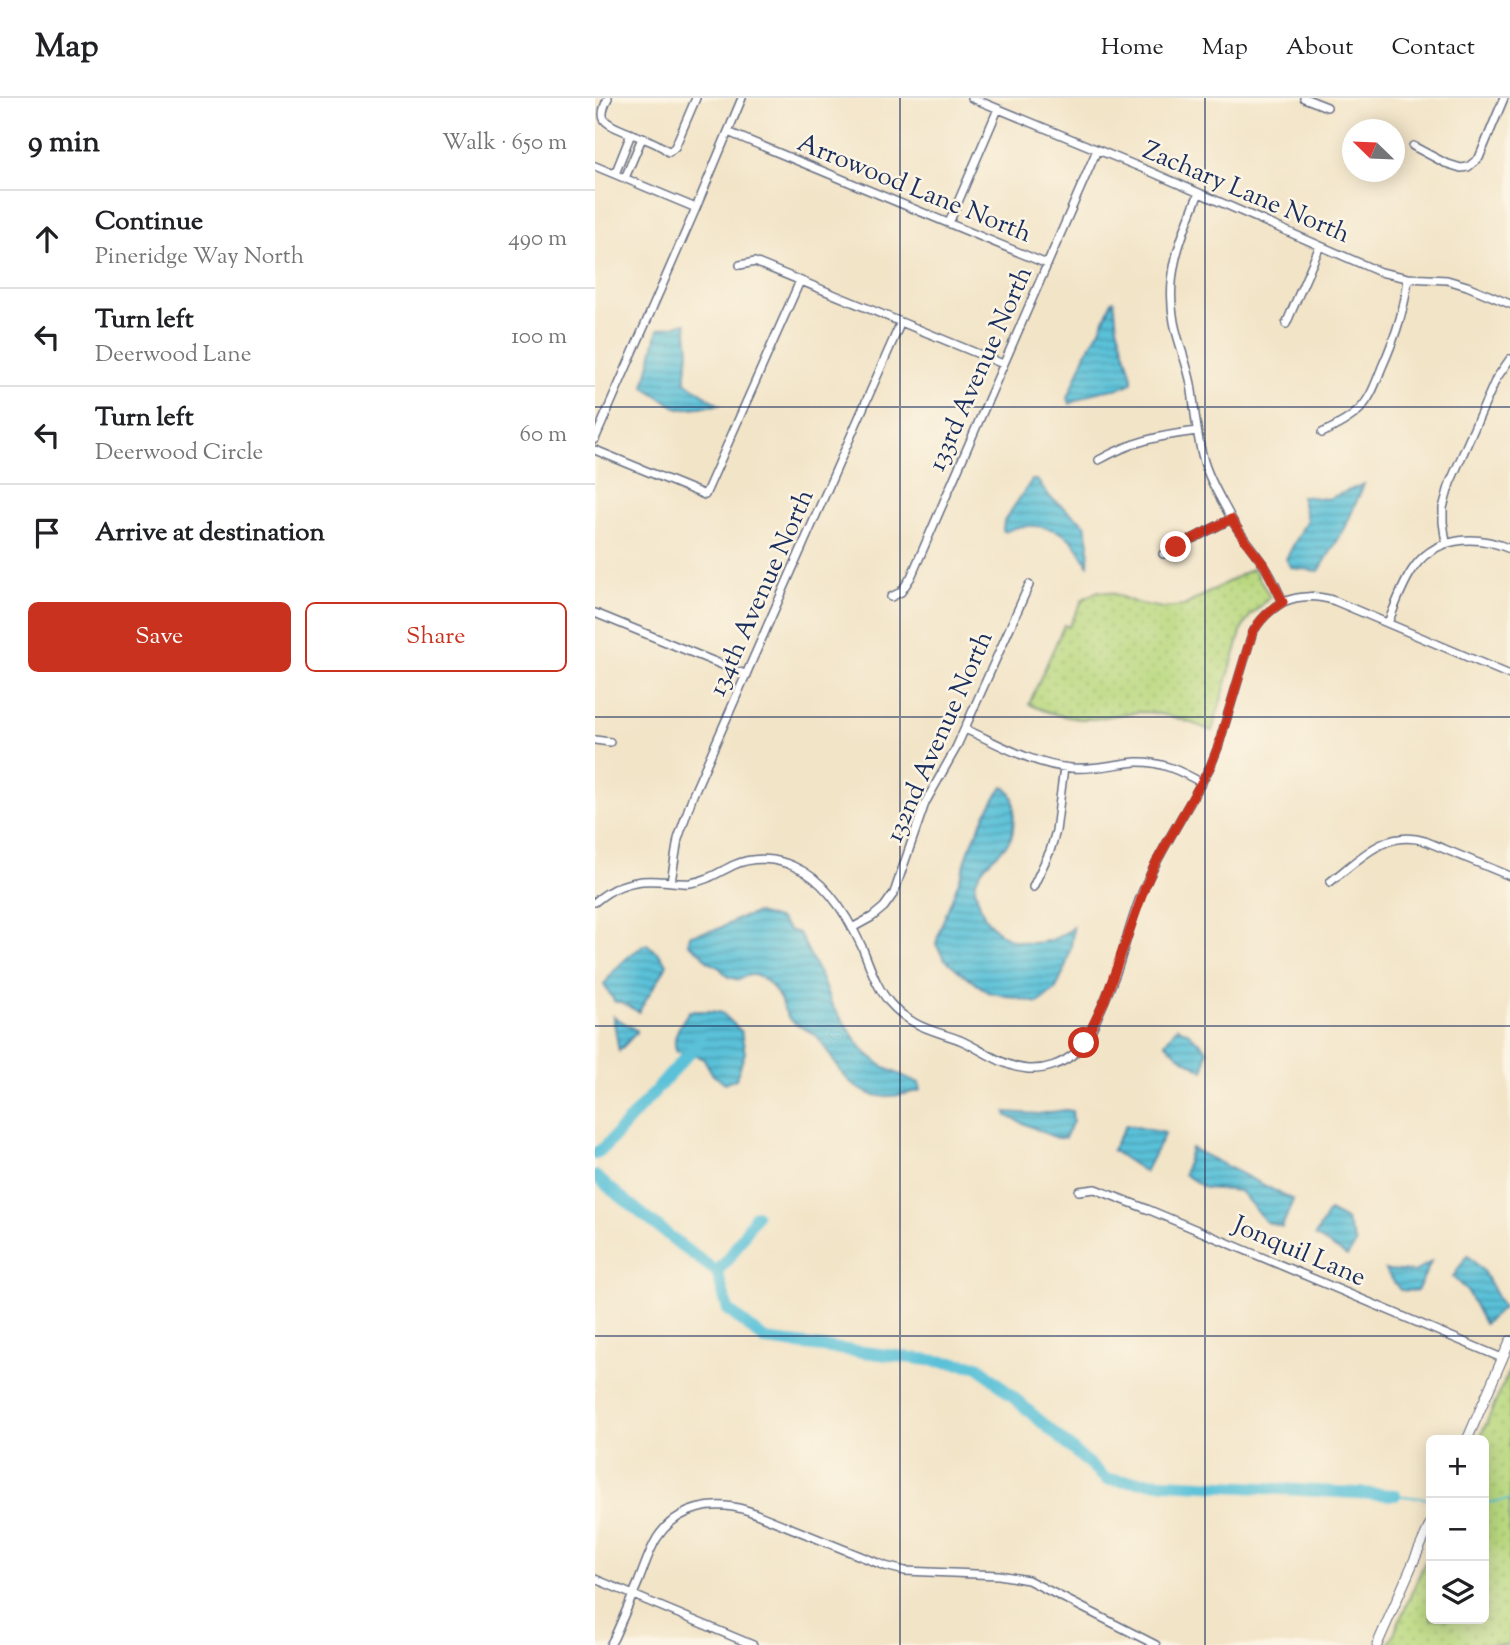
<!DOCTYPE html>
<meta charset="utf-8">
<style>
body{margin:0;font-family:"Sorts Mill Goudy",serif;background:#f6f6f6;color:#202124}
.controls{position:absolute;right:21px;bottom:21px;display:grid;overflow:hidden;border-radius:10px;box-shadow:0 4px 18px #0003}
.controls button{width:63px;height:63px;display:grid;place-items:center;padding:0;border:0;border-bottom:2px solid #e0e0e0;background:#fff;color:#202124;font:35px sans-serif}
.compass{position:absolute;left:747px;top:21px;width:63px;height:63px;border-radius:50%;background:#fff;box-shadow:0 4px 18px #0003;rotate:293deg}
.stop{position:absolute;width:21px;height:21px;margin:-16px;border:5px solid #c8321e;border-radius:50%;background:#fff}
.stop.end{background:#c8321e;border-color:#fff;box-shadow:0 2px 7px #0008}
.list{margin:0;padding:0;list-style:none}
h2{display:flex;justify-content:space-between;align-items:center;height:91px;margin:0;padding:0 28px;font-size:30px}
h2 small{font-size:23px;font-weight:400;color:#757577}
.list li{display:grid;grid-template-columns:46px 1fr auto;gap:21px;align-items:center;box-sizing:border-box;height:98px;padding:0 28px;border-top:2px solid #e0e0e0}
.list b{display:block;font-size:26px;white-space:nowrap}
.list p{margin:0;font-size:23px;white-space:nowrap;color:#757577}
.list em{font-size:23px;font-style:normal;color:#757577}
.actions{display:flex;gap:14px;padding:21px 28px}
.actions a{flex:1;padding:16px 0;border:2px solid #c8321e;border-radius:10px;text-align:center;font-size:24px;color:#c8321e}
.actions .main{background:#c8321e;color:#fff}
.icon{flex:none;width:38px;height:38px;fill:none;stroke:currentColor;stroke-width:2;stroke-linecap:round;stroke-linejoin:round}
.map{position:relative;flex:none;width:915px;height:1547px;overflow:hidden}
header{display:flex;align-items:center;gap:42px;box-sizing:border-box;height:98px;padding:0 35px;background:#fff;border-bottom:2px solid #e0e0e0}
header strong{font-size:33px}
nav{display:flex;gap:38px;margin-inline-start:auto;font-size:24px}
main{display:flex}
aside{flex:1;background:#fff}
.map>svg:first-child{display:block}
.park{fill:url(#park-dots);stroke:#6a846e;stroke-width:2}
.water{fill:url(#water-rules);stroke:#3a789b;stroke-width:2}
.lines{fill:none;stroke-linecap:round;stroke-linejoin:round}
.stream{stroke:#5ac1d8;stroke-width:2}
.river{stroke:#5ac1d8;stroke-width:12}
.minor-casing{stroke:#666e83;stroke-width:10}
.major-casing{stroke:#666e83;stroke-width:11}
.minor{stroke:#fff;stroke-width:7}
.major{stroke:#fff;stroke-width:9}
.route{stroke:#c8321e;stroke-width:9}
.grid{fill:none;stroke:#1b2f5e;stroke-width:2;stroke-opacity:0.55}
.labels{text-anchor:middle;stroke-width:5;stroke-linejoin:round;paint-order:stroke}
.street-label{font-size:26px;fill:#1b2f5e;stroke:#fcf5e5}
</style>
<header>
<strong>Map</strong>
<nav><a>Home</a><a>Map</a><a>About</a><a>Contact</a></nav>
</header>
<main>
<aside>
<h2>9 min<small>Walk · 650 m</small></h2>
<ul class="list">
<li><svg class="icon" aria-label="ahead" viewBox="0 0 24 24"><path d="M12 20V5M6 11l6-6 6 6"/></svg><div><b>Continue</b><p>Pineridge Way North</p></div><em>490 m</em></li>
<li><svg class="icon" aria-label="left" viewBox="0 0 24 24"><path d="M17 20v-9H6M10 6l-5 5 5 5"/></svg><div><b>Turn left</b><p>Deerwood Lane</p></div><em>100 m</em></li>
<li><svg class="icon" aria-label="left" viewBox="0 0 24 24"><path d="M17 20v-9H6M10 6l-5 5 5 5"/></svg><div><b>Turn left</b><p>Deerwood Circle</p></div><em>60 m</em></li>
<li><svg class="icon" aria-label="arrive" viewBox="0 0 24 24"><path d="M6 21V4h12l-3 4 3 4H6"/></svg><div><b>Arrive at destination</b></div></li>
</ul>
<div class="actions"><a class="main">Save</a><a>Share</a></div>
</aside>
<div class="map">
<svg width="915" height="1547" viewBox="0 0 915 1547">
<defs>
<pattern id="park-dots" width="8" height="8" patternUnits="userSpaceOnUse" patternTransform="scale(1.75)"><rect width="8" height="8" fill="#b9d87f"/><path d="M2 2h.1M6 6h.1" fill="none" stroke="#9eba70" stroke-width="1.8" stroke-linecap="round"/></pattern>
<pattern id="water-rules" width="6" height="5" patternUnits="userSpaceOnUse" patternTransform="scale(1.75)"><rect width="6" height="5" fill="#5ac1d8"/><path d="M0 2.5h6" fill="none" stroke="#4a9db2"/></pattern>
</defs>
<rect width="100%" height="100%" fill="#fcf5e5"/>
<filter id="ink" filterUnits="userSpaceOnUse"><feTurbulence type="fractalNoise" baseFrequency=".0143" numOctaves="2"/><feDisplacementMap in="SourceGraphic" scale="14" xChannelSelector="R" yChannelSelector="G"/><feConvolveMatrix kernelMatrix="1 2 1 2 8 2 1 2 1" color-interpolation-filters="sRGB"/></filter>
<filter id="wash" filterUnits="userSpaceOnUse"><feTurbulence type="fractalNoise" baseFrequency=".00686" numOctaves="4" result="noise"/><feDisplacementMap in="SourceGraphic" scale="28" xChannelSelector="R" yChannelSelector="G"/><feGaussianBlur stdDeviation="1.57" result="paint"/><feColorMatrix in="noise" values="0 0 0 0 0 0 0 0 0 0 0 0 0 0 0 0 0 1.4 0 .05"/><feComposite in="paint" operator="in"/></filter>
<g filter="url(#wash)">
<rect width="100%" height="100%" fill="#f2e4c7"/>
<path class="park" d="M658,470L675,499L655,518L647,531L617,633C594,624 572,615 548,614C531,614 515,619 498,621C475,622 455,616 434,606L469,527L474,529L488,501L503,493L517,495L541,505L568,510L589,508Z
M915,1271V1547H794L836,1450V1521H889V1342H884Z"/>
<path class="water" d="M519,202L522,228L537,278V284C527,292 514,291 503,294C493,296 484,302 475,306L473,300L490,257L505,231L517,203Z
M91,225L94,252L90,283L124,307L84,311L49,289L63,231Z
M437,382H442L455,399L490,426L494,445L493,468C489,459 481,446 474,440C457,427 428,424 410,434L408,432L409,423Z
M769,386L750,430L724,473L697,470L691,461L712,422L706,398L733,401Z
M408,688C419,695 420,704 419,716C418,722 419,731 417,737C412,754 381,766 380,789C380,793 383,800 384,804C395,848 447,857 478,829C478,846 470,875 461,890C457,896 448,901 443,905L393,894L365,874L349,860L341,846L345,831L367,775L374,752L391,715Z
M162,815L185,822L194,832L204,835L224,875L237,907L268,952L290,970L324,985L326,992C310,996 289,1002 273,995C246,985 239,958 222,939C215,931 202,929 195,921C190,917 188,907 185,901C177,886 162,868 144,882L133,879L125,870L112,863L106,855L93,845L95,837L123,831L145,820Z
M52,846L63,855L72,866C65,883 52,897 44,914L25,904H20L9,887C20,869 34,856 52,846Z
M94,913H116L127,915L146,933L150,955L141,981L130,985L118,977L109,961L95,954H82C75,939 86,926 94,913Z
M18,918L41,932V935L24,953Z
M582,929L594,935L612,952L609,973L584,958L570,945Z
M471,1012L477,1013L478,1023L470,1040H461L412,1018L411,1014L443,1016Z
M531,1027L570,1035L550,1074L517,1052Z
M596,1050L698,1102L687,1129L671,1124L645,1093L610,1090L589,1076Z
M734,1113L751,1122L761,1146L752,1158L720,1138Z
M872,1157L888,1173L908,1210L889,1226L872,1193L858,1179Z
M836,1164L822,1193L805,1192L790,1172L819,1174Z"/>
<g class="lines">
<path class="stream" d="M800,1397L833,1401
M889,1405L915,1402"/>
<path class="river" d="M0,1056L10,1049L105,943
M0,1078L88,1149L122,1174L133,1212L170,1242L383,1268L512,1382L800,1397
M122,1174L135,1159L161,1117"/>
</g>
</g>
<g filter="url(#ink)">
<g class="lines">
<g class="minor-casing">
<path id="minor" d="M13,0C10,6 6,15 9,21C16,32 54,40 65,48C68,49 71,52 74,54L80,49L101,0
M377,0L554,73L785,174L813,180L852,182L872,188L915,206
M709,0L732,9
M133,34L452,166
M818,48L850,65L866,70L873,69L884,60L909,0
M0,68L101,110
M20,76L36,36
M30,80L47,40
M604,95C586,139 570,176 579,224C583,245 592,265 596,286C600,311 601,336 608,360C613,380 625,399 635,418C644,436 657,450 668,466C677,478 682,491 688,504C706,497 721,497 740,503L915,577
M354,125L403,11
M145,167L160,164L408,266
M691,226L725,148
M727,335C740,329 754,322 764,312C776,300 781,284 787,269C800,240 810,212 813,180
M0,341L101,110L147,0
M0,352L110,397L205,183
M504,362C538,343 563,338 602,333
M851,445L848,424V410L855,385L901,281L915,261
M568,456L636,421
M296,499L306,494L316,479L502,52
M0,515L152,577
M793,525C800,508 806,490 816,474C838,438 880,436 915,451
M370,631C404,646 439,667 476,670C499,672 519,666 541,664C565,663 586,673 607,685
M0,642L15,644
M76,784L83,741L98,697L306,224
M735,784C765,761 790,731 830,743L915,778
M438,789L455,753L461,733L469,669
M0,804C18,788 40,781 63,783C74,783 84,786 95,785C112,783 124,774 139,767C158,758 182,760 200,769C231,782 253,819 267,849C275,868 281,889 295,905C302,913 311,920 320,925C334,933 350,936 365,942C386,951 408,969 433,971C450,972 468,966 481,954C492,945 497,931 503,918C510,902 517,886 523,869C532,842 538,814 550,788C568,746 595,708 616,667L623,649L657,536C665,521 674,513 688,504
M257,830L277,819L289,809L299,795L330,705L361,650L434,487
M484,1093L500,1091L552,1111L907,1260
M0,1481L158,1547
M15,1547L19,1540C27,1522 35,1504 43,1485C49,1470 54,1453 62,1440C83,1408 120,1402 154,1413L290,1468L310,1473L404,1477L433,1482L561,1547"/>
</g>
<g class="major-casing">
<path id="major" d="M872,1342L915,1243
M782,1547L836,1424"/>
</g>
<use href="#minor" class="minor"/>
<use href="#major" class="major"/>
</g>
</g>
<g class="lines" filter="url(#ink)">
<path class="route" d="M489,945L510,902L550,789L560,766L616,667L623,649L657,536C665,521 674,513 688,504L670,468L651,444L636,421L581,449"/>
</g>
<path class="grid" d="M305,0V1547M610,0V1547M0,309H915M0,619H915M0,928H915M0,1238H915"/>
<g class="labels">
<g class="street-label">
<text transform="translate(320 89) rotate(22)" y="9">Arrowood Lane North</text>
<text transform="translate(652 93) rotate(23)" y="9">Zachary Lane North</text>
<text transform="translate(384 270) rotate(-66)" y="9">133rd Avenue North</text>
<text transform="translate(165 494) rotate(-66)" y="9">134th Avenue North</text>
<text transform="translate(343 638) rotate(-66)" y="9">132nd Avenue North</text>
<text transform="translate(705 1152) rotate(23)" y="9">Jonquil Lane</text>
</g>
</g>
</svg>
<div class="controls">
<button>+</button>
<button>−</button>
<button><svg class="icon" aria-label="layers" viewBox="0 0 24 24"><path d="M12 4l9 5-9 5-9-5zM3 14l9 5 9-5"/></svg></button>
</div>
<svg class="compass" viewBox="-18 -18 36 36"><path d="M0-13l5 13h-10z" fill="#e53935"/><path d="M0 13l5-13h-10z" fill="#757577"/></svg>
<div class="stop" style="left:489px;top:945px"></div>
<div class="stop end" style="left:581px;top:449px"></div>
</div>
</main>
